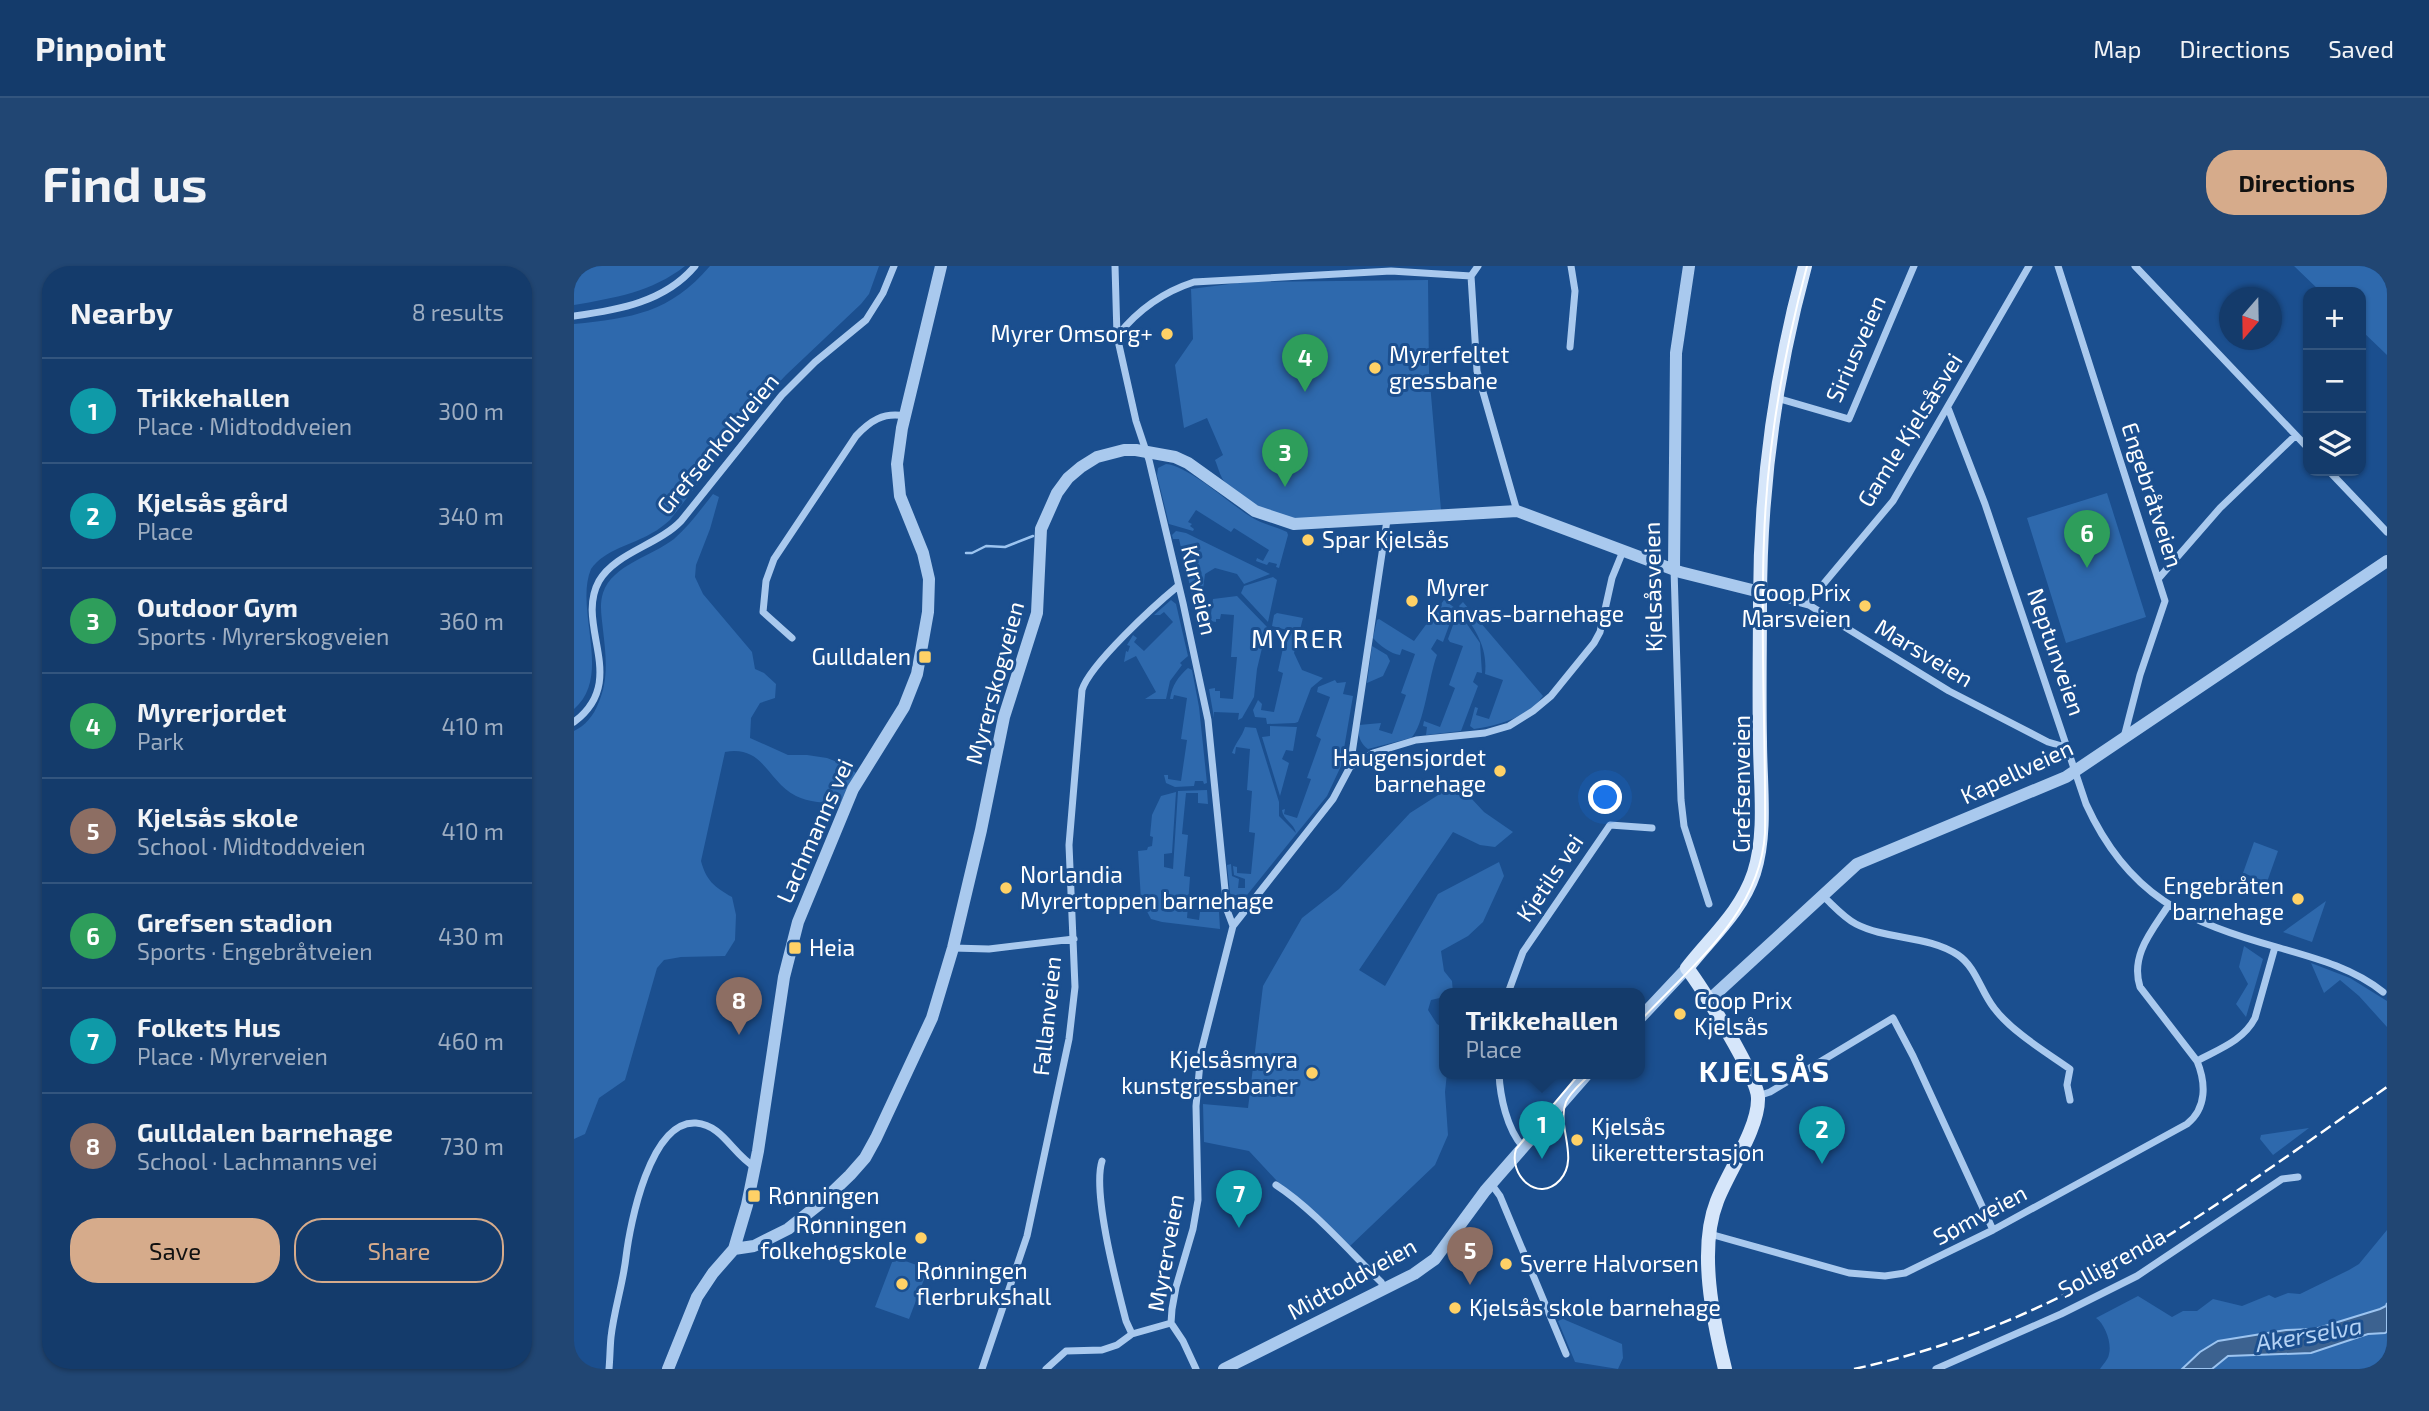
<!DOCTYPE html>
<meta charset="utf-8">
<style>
body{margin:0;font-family:"Exo 2",sans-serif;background:#214673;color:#f1f3f6}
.controls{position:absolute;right:21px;top:21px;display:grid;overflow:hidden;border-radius:14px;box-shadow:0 2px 5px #0004}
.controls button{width:63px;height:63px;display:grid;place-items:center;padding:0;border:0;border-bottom:2px solid #33557e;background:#143b6b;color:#f1f3f6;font:35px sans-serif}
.compass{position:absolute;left:1645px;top:21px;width:63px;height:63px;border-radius:50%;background:#143b6b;box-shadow:0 2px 5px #0004;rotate:200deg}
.you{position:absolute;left:1032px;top:532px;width:24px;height:24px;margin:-18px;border:5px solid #fff;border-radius:50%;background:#1a73e8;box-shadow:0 0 0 10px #1a73e833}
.badge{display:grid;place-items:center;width:46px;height:46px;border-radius:50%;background:#d6ab8b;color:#fff;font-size:23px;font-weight:700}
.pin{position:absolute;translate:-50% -58px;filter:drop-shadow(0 2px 4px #0008)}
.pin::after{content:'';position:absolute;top:37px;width:24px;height:21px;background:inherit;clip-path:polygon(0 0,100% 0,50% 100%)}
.popup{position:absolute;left:865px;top:722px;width:206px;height:91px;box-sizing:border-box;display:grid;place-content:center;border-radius:14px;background:#143b6b;filter:drop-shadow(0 2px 5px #0005);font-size:23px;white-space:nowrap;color:#9dadc1}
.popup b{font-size:26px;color:#f1f3f6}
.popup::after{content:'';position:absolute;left:50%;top:100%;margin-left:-14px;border:14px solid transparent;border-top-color:#143b6b}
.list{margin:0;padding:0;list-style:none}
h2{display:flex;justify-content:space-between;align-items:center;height:91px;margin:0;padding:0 28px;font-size:30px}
h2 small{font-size:23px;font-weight:400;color:#9dadc1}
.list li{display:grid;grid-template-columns:46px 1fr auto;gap:21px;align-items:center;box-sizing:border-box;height:105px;padding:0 28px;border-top:2px solid #33557e}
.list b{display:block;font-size:26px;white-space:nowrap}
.list p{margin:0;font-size:23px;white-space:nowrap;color:#9dadc1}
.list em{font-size:23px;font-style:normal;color:#9dadc1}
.actions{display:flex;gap:14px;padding:21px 28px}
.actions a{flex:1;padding:16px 0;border:2px solid #d6ab8b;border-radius:28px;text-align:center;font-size:24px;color:#d6ab8b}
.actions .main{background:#d6ab8b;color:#111}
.icon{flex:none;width:38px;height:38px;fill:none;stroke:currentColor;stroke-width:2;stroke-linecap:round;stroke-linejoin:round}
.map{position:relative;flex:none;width:1813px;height:1103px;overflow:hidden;border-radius:28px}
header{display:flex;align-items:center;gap:42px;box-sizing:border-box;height:98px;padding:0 35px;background:#143b6b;border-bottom:2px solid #33557e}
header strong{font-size:33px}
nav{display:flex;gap:38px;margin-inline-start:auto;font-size:24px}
.intro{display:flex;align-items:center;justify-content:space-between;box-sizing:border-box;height:168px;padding:0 42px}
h1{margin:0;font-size:49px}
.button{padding:18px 32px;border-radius:28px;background:#d6ab8b;color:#111;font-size:24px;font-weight:700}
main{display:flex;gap:42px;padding:0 42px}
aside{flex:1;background:#143b6b;border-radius:28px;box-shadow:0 2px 5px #0004}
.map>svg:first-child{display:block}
.green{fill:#2e69ad}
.water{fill:#3c6290;stroke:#9cc4f0;stroke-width:2}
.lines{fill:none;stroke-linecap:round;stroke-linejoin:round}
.stream{stroke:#9cc4f0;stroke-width:2.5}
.minor{stroke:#a9c9ee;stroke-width:7}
.tertiary{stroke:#a9c9ee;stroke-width:12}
.secondary{stroke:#d6e6fa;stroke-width:14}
.tram{stroke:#fff;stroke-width:2}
.rail{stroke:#fff;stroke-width:2.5;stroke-dasharray:12 5;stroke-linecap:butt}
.poi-dot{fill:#ffd166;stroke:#1b4f8f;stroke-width:2.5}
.labels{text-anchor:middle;stroke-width:6;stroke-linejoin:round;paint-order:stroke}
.poi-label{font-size:23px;fill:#fff;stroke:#1b4f8f;text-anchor:start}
.street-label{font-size:23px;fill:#fff;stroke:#1b4f8f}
.water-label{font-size:24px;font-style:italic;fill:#b5d3f5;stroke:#1b4f8f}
.quarter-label{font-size:26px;letter-spacing:2px;fill:#fff;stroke:#1b4f8f}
.district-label{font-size:30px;font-weight:bold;letter-spacing:2px;fill:#fff;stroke:#1b4f8f}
</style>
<header>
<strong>Pinpoint</strong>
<nav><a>Map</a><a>Directions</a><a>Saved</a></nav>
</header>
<div class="intro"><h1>Find us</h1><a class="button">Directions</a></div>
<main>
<aside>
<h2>Nearby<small>8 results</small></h2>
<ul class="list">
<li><span class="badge" style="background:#0f9aa8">1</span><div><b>Trikkehallen</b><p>Place · Midtoddveien</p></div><em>300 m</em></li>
<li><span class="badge" style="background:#0f9aa8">2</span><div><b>Kjelsås gård</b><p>Place</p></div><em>340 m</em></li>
<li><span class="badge" style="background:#2e9e5b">3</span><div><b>Outdoor Gym</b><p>Sports · Myrerskogveien</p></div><em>360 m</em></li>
<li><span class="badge" style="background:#2e9e5b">4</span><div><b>Myrerjordet</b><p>Park</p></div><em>410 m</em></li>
<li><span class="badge" style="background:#8d6e63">5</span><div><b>Kjelsås skole</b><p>School · Midtoddveien</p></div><em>410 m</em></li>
<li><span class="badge" style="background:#2e9e5b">6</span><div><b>Grefsen stadion</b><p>Sports · Engebråtveien</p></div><em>430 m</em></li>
<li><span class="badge" style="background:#0f9aa8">7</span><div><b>Folkets Hus</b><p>Place · Myrerveien</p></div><em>460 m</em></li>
<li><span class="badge" style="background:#8d6e63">8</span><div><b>Gulldalen barnehage</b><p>School · Lachmanns vei</p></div><em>730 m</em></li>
</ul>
<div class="actions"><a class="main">Save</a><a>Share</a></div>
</aside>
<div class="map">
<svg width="1813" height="1103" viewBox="0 0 1813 1103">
<rect width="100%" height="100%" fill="#1b4f8f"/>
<path class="green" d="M0,0H111C78,26 40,32 0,39Z
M136,0H305L295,28L287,38L212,109L184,139L96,254C90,259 84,264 78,267C58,279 31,283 17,303C0,344 39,410 0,443V58C58,52 96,47 136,0Z
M1720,0H1813V89L1787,64V26H1747Z
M854,14L855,106L867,244L720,253C700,249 662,232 650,215C646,210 644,201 641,194L649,189L633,152L610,162L601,99L619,73L617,23L671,16Z
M592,198C615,200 656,238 677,251C688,258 702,261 713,266L714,269L705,302L702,301L703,298L695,296L693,299L682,295L683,292L689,295L695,284L660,262L657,266L622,244L614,256L618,258L616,260L620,263L619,265L595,258L583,209L584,202Z
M1533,227L1572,351L1492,377L1453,252Z
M139,228L145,231L136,263L122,299L121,311L129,328L178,386L181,403L190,407L202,418L201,432L186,437L177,452L176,472L214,489H233L253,492L271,499L282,507L266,538C252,537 234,536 222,530C193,515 190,479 151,486L127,595C132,614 140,621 158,631L162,649L161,674L151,690L107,691L90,694L83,702L51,814L25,832L11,868L0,873V465C11,460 20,449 24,438C35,414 32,390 29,364C28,352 25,339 29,327C38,299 78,290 100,273C115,260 127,243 139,228Z
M602,265L612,267L696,308L670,318L663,308L641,302L631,308L628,331L619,333L605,273H599L598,269Z
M699,311L703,314L694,356L667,327L670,320Z
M663,330L693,361L683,403L680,431L668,452L664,454L665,447L640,446V452L635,423L641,422V425H646V432L659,433L663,391H657L660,349L647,348L646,353H642V356L636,355L639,333Z
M597,334L602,338L614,390L606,397L608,399L596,415L592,433H571L582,426L562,390L550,396L552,385L554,386L556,380L553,379L559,369L563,372L560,376L570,385L599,356L590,346L586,349H580Z
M870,334L881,342L880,346L869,376L863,373L857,383L863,389C855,409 850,461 837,472L794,483C786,477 783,468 785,459L807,457L805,464L818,468L832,429L827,427L841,388L828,383L826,389C817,388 805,379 799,372L803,354L805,353L840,375Z
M889,336L969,430C955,451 924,460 900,463L896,460L901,441L904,442L902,449L915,453L929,414L911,408C914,379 900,363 885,340Z
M884,345L906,377L908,407L903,406L899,416L904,420L887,465L852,469L853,461L849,460L850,455L866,461L881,422L875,419L889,380L876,376L874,373Z
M703,347L729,352L720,387L728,404L749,412L737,422L724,456L721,457L693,458L692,452L681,451L679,444L684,434L688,438L687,444L700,446L709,407L704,405L713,364L698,360L700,349Z
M798,380L813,389L816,395L809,410L793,417Z
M614,402L618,404L625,441L633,517L630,518L629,515H621L620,520L601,521L592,517L590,509H594V513L607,515L613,474L607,473L613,432L600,429L599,433H596C598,419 604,411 614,402Z
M761,414L763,417L772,416L769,428L779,430L767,500L753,530L669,634L662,635L656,627L653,599L657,598L658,610L665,613L664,622H671V613L660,609L659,600L663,601V607L677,608L681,567L675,566L678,525L673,524L676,483L662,481L661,488L658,487C661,477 668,471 671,461L682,462L705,536V550L722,567C720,557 709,554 708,544L711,543L710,548L723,552L737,513L733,512L747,473L742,470L756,431L743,426L744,421Z
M696,460L723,461L719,485L712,484L708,493L715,497L706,530L688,471L696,470Z
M883,517L910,546L939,566L921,581L906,579L879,566L785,704L811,720L864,628L925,596L930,610L909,656L894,670L867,685L870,705L878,715L879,727H870V731L857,734L854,744L863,758L870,762V807H873L871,826L874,869L861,899L776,980L703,915L675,885L630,876L629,838L674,842L689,720L728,652L765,623L836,547Z
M633,524L634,538L624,537V527H612L608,568L614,569L610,610L616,611L613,652L625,654L626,646H645L646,663L588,656L577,653L567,634L564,585L573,584L574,581L578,580L579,571L576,570L578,549L587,530L602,526L598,587L590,588V601L599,603L604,525Z
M1680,576L1704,585L1693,616L1669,607Z
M1752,635L1738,676L1709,666Z
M1670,680L1689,693L1672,751L1662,738L1674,718L1665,701Z
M1737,697L1776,712L1813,735V761L1785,730L1766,714L1750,727Z
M1735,862L1699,889L1686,873L1687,869Z
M1813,964V1103H1526C1529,1098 1534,1094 1535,1088C1538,1077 1531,1058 1522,1052L1564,1030L1598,1051L1609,1045H1623L1639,1033L1668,1040L1695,1029L1701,1032L1714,1027L1726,1028L1775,1004L1785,998Z
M320,991L354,1003L335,1053L301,1041Z
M989,1053L1048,1078L1049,1092L1044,1103L1001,1096L984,1055Z"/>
<path class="water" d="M1813,1037V1066L1811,1067L1794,1068L1737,1087L1654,1090L1638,1103H1608L1626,1086L1644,1075L1712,1064L1741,1063L1806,1043L1812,1040Z"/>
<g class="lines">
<path class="stream" d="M392,287H398L412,280L431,281L459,270"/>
<path class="minor" d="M541,0L543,70L562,155L575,194L609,337L634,454L653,644L659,660
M904,0L897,10L903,105L943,245
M1484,0L1591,335L1566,409L1550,471
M1561,0L1734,182
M0,50C44,44 91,36 121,0
M544,69C564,44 589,26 620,16L817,5L897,10
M996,81L1001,25L997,0
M1203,132L1275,153L1340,0
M1374,142L1411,238L1512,538C1554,630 1612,656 1706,682C1741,692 1779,702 1809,726
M1755,205L1813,266
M1100,303L1107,534L1110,560L1135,638
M1585,312L1646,242L1721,170
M1186,326L1235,339L1375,425L1474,476L1495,482
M1235,339L1241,328L1319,235L1455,0
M218,372L189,346L192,315L200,293L282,170C296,155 309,146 331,150
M0,456C56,414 0,360 25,315C41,287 84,279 107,255L208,129L241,96L292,54L309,27L320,0
M776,501L813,254
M1249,630C1259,639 1269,651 1282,658C1313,674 1354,669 1384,689C1402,701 1407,726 1420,742C1438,766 1472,786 1496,803L1493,819L1496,834
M1594,640C1578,665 1556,689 1566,721L1623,795C1645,783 1669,775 1681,752L1701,681
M379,682L415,683L500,673
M934,727L949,686L1034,562L1036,559L1078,562
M925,807C926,831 933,863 949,881
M1184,830L1196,826L1319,752L1339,790L1419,964
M528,895C518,927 543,1020 552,1055L558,1068
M702,919C739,943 775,985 807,1016L811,1023
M918,919L926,930L992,1088
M1136,968L1275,1007L1311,1010L1331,1007L1419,964L1613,858C1633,842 1632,817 1623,795
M35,1103C36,1092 36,1081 37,1071C40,1044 49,1018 52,991C56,958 76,854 122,857C149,859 159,889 181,901
M408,1103L453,970L495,773L501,721L495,579L508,424C516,398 581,339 604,320
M472,1103L492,1085L528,1084L543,1079L558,1068L597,1057
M622,1103L609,1075L597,1057L598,1043L602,1021L619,963L624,934L622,840L627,786L659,660L759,533L776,501L799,487L842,474L911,467L935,460L959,445L977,430L1020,377L1026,366L1038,312L1049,285
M1362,1103L1487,1048L1563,1010L1708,913L1724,911"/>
<path class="tertiary" d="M1100,303L1102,87L1115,0
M1134,735L1283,598L1492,511L1813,295
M1066,752L1113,702
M160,983L180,980L214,963L248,936L276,909L291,892L302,872L358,752L379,682L407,564L430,451L463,347L467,263L483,227L494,212L507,201L523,191L550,184H562L601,191L614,197L681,245L720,258L943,245L1106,306L1186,326
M94,1103L123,1031L139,1007L160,983L173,939L184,885L210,711L224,656L279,523L330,441L343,408L354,346L355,313L349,287L326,230L323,198L328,162L367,0
M650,1103L840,1008L861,993L911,925L1014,807"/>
<path class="secondary" d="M1113,702C1137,671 1167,646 1180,607C1193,566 1186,518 1186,475C1185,429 1186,383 1186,337C1186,223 1201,110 1231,0
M1113,702C1128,722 1184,811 1184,832C1185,862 1154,906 1143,935C1124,983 1139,1054 1151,1103"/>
<path class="tram" d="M1066,755C1117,700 1186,648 1191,567C1192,470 1186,372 1190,274C1193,181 1209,90 1233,0
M1006,807L942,883C934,909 964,938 986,914C1006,892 982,860 992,836C997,825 1009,816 1017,807"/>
<path class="rail" d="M1280,1103C1372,1083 1461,1048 1542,1001C1636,947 1724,882 1813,821"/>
</g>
<g class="poi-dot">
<circle cx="593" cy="68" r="7"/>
<circle cx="801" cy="102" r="7"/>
<circle cx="734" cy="274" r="7"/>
<circle cx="838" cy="335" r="7"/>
<circle cx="1291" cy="340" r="7"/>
<rect x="344" y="384" width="14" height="14" rx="3.5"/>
<circle cx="926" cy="505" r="7"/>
<circle cx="432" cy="622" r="7"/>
<circle cx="1724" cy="633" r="7"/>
<rect x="214" y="675" width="14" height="14" rx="3.5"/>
<circle cx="1106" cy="748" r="7"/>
<circle cx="738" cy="807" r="7"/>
<circle cx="1003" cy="874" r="7"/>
<rect x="173" y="923" width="14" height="14" rx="3.5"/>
<circle cx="347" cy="972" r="7"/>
<circle cx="932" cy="998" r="7"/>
<circle cx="328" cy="1018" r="7"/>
<circle cx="881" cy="1042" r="7"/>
</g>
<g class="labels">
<g class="poi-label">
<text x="579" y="76" text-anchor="end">Myrer Omsorg+</text>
<text x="815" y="97">Myrerfeltet<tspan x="815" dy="26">gressbane</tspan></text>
<text x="748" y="282">Spar Kjelsås</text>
<text x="852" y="330">Myrer<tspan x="852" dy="26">Kanvas-barnehage</tspan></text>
<text x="1277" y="335" text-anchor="end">Coop Prix<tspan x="1277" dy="26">Marsveien</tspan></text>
<text x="337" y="399" text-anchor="end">Gulldalen</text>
<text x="912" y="500" text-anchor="end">Haugensjordet<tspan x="912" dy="26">barnehage</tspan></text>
<text x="446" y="617">Norlandia<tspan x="446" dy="26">Myrertoppen barnehage</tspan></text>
<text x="1710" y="628" text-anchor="end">Engebråten<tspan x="1710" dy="26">barnehage</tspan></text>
<text x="235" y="690">Heia</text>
<text x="1120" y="743">Coop Prix<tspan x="1120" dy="26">Kjelsås</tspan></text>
<text x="724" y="802" text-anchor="end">Kjelsåsmyra<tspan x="724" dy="26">kunstgressbaner</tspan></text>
<text x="1017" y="869">Kjelsås<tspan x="1017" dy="26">likeretterstasjon</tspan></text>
<text x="194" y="938">Rønningen</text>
<text x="333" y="967" text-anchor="end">Rønningen<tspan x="333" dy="26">folkehøgskole</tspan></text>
<text x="946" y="1006">Sverre Halvorsen</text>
<text x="342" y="1013">Rønningen<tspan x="342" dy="26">flerbrukshall</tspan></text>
<text x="895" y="1050">Kjelsås skole barnehage</text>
</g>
<g class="street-label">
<text transform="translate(1282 83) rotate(-66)" y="8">Siriusveien</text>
<text transform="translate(1336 164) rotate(-58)" y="8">Gamle Kjelsåsvei</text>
<text transform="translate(144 178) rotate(-50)" y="8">Grefsenkollveien</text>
<text transform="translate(1578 229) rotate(72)" y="8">Engebråtveien</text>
<text transform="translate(1079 321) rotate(-91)" y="8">Kjelsåsveien</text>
<text transform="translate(625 324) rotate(77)" y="8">Kurveien</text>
<text transform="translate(1482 386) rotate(71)" y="8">Neptunveien</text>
<text transform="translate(1350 387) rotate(31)" y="8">Marsveien</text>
<text transform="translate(421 417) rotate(-75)" y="8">Myrerskogveien</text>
<text transform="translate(1443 506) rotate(-25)" y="8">Kapellveien</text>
<text transform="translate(1168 518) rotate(-90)" y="8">Grefsenveien</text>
<text transform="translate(241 565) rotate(-66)" y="8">Lachmanns vei</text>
<text transform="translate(976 612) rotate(-56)" y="8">Kjetils vei</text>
<text transform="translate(473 750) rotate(-84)" y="8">Fallanveien</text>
<text transform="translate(1406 949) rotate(-28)" y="8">Sømveien</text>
<text transform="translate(592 987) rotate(-80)" y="8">Myrerveien</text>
<text transform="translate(1538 997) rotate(-29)" y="8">Solligrenda</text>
<text transform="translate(778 1013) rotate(-29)" y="8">Midtoddveien</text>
</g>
<g class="water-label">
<text transform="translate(1735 1069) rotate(-10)" y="8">Akerselva</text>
</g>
<g class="quarter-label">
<text x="724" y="382">MYRER</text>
</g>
<g class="district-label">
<text x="1191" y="816">KJELSÅS</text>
</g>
</g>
</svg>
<div class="controls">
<button>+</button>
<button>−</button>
<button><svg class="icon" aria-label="layers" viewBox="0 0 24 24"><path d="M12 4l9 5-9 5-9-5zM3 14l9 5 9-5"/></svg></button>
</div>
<svg class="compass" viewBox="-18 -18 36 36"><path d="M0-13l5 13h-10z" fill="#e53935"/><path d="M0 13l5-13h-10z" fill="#9dadc1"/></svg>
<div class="you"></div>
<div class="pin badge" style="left:968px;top:893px;background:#0f9aa8">1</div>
<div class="popup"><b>Trikkehallen</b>Place</div>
<div class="pin badge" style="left:1248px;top:898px;background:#0f9aa8">2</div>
<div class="pin badge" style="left:711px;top:221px;background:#2e9e5b">3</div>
<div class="pin badge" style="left:731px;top:126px;background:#2e9e5b">4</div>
<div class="pin badge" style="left:896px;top:1019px;background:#8d6e63">5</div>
<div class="pin badge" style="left:1513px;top:302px;background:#2e9e5b">6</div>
<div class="pin badge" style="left:665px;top:962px;background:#0f9aa8">7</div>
<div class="pin badge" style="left:165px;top:769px;background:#8d6e63">8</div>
</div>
</main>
